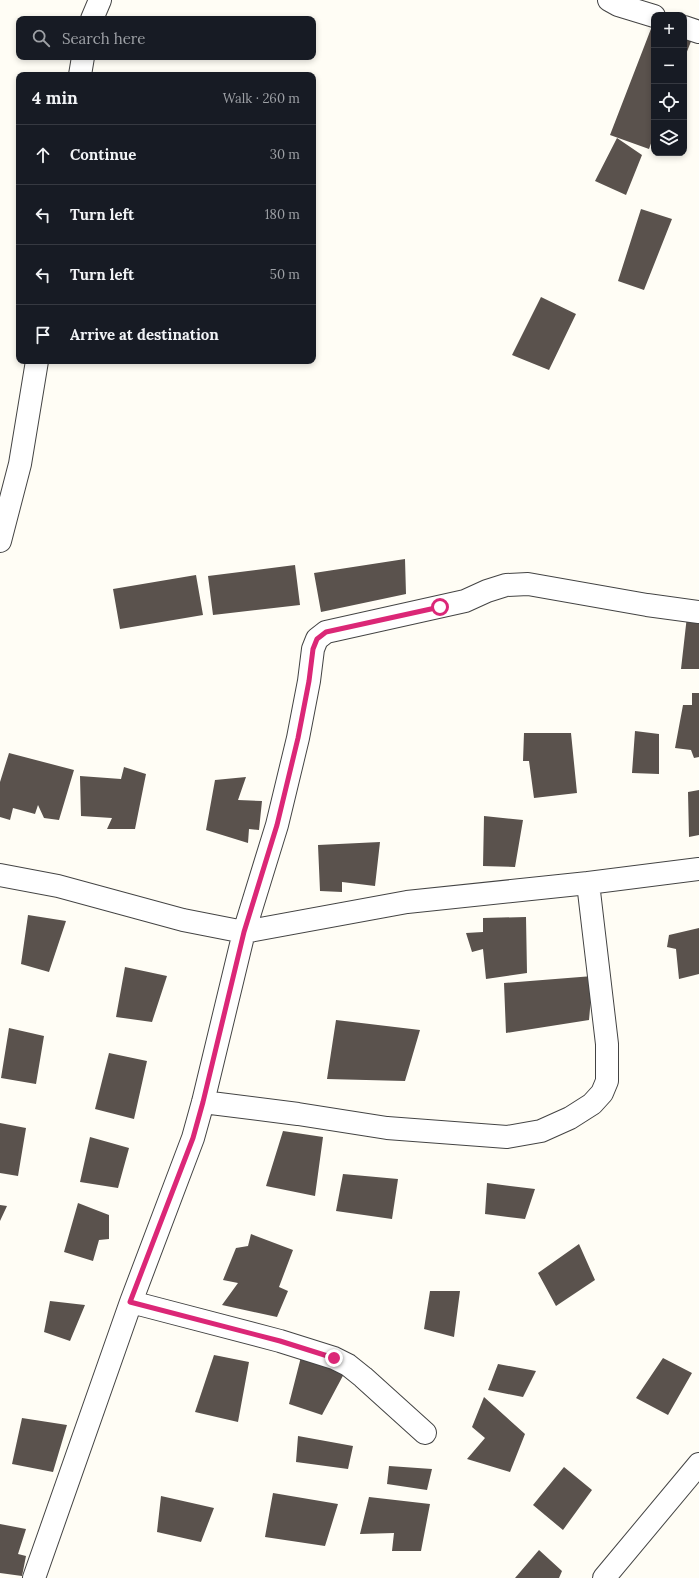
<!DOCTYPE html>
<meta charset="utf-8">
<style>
body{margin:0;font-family:Lora,serif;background:#242831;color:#f1f3f6}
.controls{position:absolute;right:12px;top:12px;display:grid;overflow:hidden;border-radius:8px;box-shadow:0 2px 6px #0003}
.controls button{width:36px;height:36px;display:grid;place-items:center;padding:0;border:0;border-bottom:1px solid #363941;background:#171b24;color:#f1f3f6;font:20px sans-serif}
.stop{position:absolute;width:12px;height:12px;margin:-9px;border:3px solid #db2777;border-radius:50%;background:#fff}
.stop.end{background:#db2777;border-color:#fff;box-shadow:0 1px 4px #0008}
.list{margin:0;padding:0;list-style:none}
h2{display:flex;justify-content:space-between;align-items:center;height:52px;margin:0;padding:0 16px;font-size:17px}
h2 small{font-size:13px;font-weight:400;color:#9ea1a6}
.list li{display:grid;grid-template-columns:26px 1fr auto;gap:12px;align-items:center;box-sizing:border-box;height:60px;padding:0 16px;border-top:1px solid #363941}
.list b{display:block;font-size:15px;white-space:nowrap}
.list em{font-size:13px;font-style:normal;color:#9ea1a6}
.icon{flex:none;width:22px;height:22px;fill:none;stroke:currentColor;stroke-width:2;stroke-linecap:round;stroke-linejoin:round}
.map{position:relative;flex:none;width:699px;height:1578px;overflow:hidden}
.search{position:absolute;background:#171b24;box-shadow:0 2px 6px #0003;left:16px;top:16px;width:300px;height:44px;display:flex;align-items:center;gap:10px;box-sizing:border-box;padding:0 14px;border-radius:8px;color:#9ea1a6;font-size:15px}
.panel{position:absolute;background:#171b24;box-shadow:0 2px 6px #0003;left:16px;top:72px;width:300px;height:292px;border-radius:8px}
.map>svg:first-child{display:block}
.building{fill:#5a524d}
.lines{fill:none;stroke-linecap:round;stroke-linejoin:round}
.street-casing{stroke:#444;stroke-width:24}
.street{stroke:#fff;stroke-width:22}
.route{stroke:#db2777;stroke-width:5}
</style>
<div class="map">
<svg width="699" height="1578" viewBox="0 0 699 1578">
<rect width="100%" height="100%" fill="#fffdf5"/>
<path class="building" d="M654,21V135L649,149L610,135Z
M684,31L694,34L684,59Z
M617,138L642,155L626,195L595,181Z
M641,209L672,219L644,290L618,281Z
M541,297L576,314L549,370L512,355Z
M405,559L406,594L321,612L314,573Z
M295,565L300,605L213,615L208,576Z
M196,575L203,615L120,629L113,589Z
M687,616L699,618V669H681Z
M692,693H699V757L694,758L691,750L675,748L683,705H692Z
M635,731L659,734V774L632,773Z
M524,733H571L577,793L534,798L529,761H523Z
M9,753L74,770L59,820L44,818L38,805L35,814L13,808L10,820L0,817V782Z
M124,767L146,774L135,829H107L112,818L81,816L80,776L121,779Z
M246,777L238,800L262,801L259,830L249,829L248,843L206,830L215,780Z
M699,790V835L689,837L688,792Z
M484,816L523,820L515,867L483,866Z
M380,842L375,886L342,882V892L320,891L318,845Z
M28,915L66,921L49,972L21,964Z
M526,917L527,973L486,979L483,949L472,952L466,933L483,932V918Z
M699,928V974L679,979L676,949L667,947L669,935Z
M125,967L167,976L152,1022L116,1017Z
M593,976L589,1020L506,1033L504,983Z
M336,1020L420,1030L405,1081L327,1079Z
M9,1028L44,1036L36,1084L1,1078Z
M109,1053L147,1061L134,1119L95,1109Z
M0,1123L26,1128L18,1176L0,1173Z
M283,1131L323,1137L315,1196L266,1186Z
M90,1137L129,1148L118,1188L80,1182Z
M343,1174L398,1179L392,1219L336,1211Z
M487,1183L535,1189L525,1219L485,1214Z
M78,1203L109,1215V1239L99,1240L93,1261L64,1252Z
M0,1205L7,1206L0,1221Z
M251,1234L293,1250L279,1287L288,1291L277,1317L222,1305L238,1283L223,1280L236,1248L248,1246Z
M579,1244L595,1280L556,1306L538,1273Z
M430,1291H460L454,1337L424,1329Z
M50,1301L85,1305L70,1341L44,1332Z
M214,1355L249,1362L238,1422L195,1412Z
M301,1357L346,1370L322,1415L289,1404Z
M663,1358L692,1373L668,1415L636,1398Z
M498,1364L536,1371L523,1397L488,1390Z
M484,1397L525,1434L510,1472L467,1459L485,1438L472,1427Z
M22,1418L67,1425L53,1472L12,1464Z
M298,1436L353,1446L348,1469L296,1462Z
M389,1466L432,1469L427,1490L387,1484Z
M564,1467L592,1490L563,1530L533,1505Z
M273,1493L338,1504L325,1546L265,1537Z
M161,1496L214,1508L201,1542L157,1532Z
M369,1497L430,1504L421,1551H392L394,1533L360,1534Z
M0,1524L26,1529L18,1554L26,1556L22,1576L0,1573Z
M539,1550L562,1571L559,1578H515Z"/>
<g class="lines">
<g class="street-casing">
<path id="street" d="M609,0L618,5L654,16
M92,19L100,0
M684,27L699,32
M80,75L83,57
M0,541L20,464L37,361
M0,875L58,886L183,920L244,932L407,902L588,883L699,869
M203,1102L298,1114L387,1128L507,1137L541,1131L570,1118L592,1104L602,1093L607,1081V1044L588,883
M131,1302L280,1341L334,1358L348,1365L363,1377L425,1433
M34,1578L131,1302L193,1138L203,1102L244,932L277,825L298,738L309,681L313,649L317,639L326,632L465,601L487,591L506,585L528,584L647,605L699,612
M604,1578L699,1464"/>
</g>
<use href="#street" class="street"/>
</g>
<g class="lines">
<path class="route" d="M334,1358L280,1341L130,1302L193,1138L203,1102L244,932L277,825L298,738L309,681L313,649L317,639L326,632L440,607"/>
</g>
</svg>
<div class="controls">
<button>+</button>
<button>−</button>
<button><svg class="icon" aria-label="locate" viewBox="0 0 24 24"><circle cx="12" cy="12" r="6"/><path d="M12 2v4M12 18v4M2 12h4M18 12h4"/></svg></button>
<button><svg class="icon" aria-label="layers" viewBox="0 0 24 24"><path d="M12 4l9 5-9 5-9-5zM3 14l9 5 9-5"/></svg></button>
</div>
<div class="stop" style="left:440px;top:607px"></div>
<div class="stop end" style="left:334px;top:1358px"></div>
<div class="search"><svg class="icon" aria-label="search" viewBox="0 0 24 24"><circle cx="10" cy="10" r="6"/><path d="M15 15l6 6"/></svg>Search here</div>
<section class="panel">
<h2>4 min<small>Walk · 260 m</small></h2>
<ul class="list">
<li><svg class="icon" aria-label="ahead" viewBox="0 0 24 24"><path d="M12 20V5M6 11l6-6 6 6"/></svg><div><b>Continue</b></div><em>30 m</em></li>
<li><svg class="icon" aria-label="left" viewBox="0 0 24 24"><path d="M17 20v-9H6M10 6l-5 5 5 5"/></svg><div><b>Turn left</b></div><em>180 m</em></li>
<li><svg class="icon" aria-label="left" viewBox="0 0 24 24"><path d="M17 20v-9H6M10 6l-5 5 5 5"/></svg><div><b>Turn left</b></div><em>50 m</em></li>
<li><svg class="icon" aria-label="arrive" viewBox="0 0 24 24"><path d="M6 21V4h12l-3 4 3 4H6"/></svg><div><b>Arrive at destination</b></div></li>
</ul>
</section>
</div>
